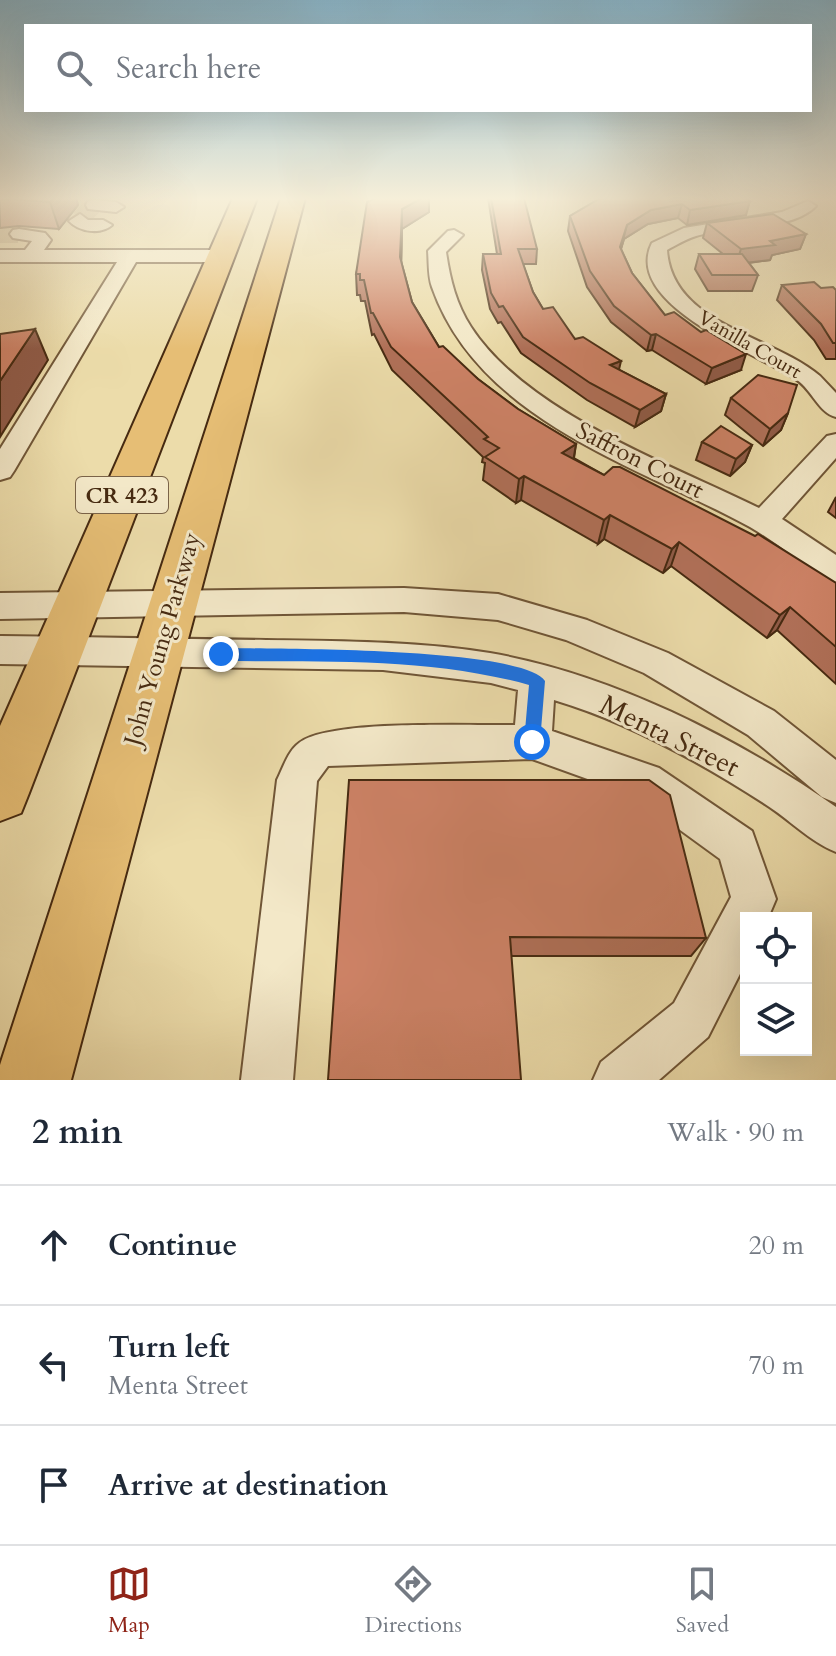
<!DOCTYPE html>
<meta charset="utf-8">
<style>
body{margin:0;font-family:Cardo,serif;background:#f6f6f7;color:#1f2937}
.controls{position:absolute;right:24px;bottom:24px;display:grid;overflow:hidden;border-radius:0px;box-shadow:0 8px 32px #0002}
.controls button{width:72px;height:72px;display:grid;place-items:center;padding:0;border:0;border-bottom:2px solid #e0e1e3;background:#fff;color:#1f2937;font:40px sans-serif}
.stop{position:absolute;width:24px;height:24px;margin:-18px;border:6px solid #1a73e8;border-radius:50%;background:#fff}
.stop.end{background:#1a73e8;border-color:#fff;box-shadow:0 2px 8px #0008}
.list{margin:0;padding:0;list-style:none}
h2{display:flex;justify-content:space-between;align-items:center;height:104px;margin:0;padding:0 32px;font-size:34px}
h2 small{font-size:26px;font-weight:400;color:#747a83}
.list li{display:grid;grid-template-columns:52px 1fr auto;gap:24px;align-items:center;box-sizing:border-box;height:120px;padding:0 32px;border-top:2px solid #e0e1e3}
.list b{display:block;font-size:30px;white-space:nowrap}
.list p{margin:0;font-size:26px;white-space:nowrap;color:#747a83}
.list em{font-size:26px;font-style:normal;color:#747a83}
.icon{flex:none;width:44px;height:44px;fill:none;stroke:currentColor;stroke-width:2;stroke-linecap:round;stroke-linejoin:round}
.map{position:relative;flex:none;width:836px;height:1080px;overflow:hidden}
.search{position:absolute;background:#fff;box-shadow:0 8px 32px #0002;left:24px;right:24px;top:24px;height:88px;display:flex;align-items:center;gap:20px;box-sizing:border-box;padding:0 28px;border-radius:0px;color:#747a83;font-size:30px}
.sheet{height:464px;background:#fff}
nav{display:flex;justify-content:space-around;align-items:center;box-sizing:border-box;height:112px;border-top:2px solid #e0e1e3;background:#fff;font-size:22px;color:#747a83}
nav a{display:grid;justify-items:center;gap:4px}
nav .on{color:#8f2418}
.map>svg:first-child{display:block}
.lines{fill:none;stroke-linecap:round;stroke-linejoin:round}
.minor-tunnel{stroke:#cbb88b;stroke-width:18;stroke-dasharray:18 9;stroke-linecap:butt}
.minor-casing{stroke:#705637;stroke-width:4}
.highway-casing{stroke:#462a11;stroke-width:4}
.minor{fill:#f3e8c8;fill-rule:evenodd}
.highway{fill:#e6be75;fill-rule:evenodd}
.wall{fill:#b07058;stroke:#462a11;stroke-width:2}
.shaded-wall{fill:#905b47;stroke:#462a11;stroke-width:2}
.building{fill:#cd8266;stroke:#462a11;stroke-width:2}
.route{fill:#1a73e8}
.labels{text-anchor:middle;stroke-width:6;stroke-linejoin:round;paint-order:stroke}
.far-street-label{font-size:20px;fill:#462a11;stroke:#f3e8c8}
.shield{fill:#f3e8c8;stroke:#7a6348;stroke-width:2}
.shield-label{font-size:22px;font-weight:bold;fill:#462a11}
.street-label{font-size:24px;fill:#462a11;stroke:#f3e8c8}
.near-street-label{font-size:28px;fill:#462a11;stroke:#f3e8c8}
</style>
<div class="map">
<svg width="836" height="1080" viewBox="0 0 836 1080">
<rect width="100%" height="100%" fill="#ecdcaa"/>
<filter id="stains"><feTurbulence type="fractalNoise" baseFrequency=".0025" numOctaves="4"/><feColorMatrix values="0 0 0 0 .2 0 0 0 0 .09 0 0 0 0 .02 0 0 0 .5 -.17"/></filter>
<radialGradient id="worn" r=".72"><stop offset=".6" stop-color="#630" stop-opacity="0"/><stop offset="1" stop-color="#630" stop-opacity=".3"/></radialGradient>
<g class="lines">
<path class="minor-tunnel" d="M80,219L94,205
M0,234H19"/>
<g class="minor-casing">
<path id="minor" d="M94,200L116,202L124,207L116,212L88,209L86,205L88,201Z
M808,201L816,206C792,231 729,227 696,236C686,239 676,245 667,250C672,325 772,335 820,376L836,393V417C819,413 812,390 797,380C761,355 621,305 652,243L684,228L782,212Z
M80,214L88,220H103L112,225C101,235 79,232 69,221Z
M19,229L45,233L51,240L44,250H220L229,256L220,262H136L14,471L10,477L0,480V449L117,262H0V250H25L32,241L13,238L10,234L13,230Z
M454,230L463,235L446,252C450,279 456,304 471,327C527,413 670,464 759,508L827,436L836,434V458L782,519L836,555V583L825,579C800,562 776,542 750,527C637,465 479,421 432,287C428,276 429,263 428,251L448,231Z
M404,588L498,594L587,620L668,653L774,711L836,760V803L822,797L748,735L644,673L566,640L498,620L404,612L0,619V593Z
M0,636C89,637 178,639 266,640C341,641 416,641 490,653C611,674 736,737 836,807V852C809,841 789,819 765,804C700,762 628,722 554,700L552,731L659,768L752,831L776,899L768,918H746V962L708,1037L659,1080H593L601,1062L674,1003L731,897L720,859L632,795L532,759L328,766L317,781L293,1080H241L277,780C283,768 288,751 299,743C329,719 471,726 515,725L518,690L491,683L383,670L0,664Z"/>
</g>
<g class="highway-casing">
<path id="highway" d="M233,198H257L29,793L21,813L0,821V726Z
M281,198H305L71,1080H0V1065Z"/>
</g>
<use href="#minor" class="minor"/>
<use href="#highway" class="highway"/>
</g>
<path class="wall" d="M0,198H76L78,205L59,229L19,226L0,228Z
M376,198H429V212L402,229L401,261L412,302L439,347L478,379L518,409L576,444L574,458L604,475L836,583V684L777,630L767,638L671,566L663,573L604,539L598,544L521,500L516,503L483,480L485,463L482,462L483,457L392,370L374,334L372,335L365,301H361L360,295H357L356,274Z
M488,198H491L537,249L536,264H523L533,292L543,309L575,339L619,370L666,394L661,411L635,427L587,400L521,353L501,322L498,323L490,309L482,270L483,254H497Z
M745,198L746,215L687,225L678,218L648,224L624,239L621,249L632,273L665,315L741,370L706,384L652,350L647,351L611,322L587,287L568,231L570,216L599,199Z
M707,223L806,234L800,249L772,255L770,260L749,263L758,275L752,291H708L695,269L699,254H723L703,238Z
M782,285L836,290V359H826L814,340L777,300Z
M731,398L788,413L781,430L763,446L725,415Z
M702,442L752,445L745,462L730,476L696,460Z
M836,497V518L828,512Z
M349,780L706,938L691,956H512Z"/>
<path class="shaded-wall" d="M53,198H76L78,205L59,229L50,202Z
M422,198H429V212L402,229L401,278L402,209Z
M750,201L746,215L687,225L690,210Z
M682,204L678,218L648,224L624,239L617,262L627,225L651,210Z
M806,234L800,249L772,255L770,260L736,264L741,249L770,241Z
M35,329L48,360L0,437V381Z
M656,334L652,350L647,351L651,335Z
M746,354L741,370L706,384L712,368Z
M621,361L617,378L610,365Z
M666,394L661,411L635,427L640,410Z
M788,413L781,430L763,446L770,429Z
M576,444L572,468L562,453Z
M752,445L745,462L730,476L736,459Z
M524,476L521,500L516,503L519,479Z
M610,515L604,539L598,544L604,520Z
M679,542L671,566L663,573L672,549Z
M790,607L777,630L767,638L780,615Z"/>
<path class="building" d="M0,198H53L50,202L9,199L0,200Z
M376,198H422L402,209L400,257L412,302L439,347L443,346L478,379L518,409L576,444L562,453L604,475L613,467H620L755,536L758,534L836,583V647L790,607L780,615L679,542L672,549L610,515L604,520L524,476L519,479L485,457L499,448L484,439L488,437L391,347L373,313H371L364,280H360V274H356L367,202Z
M491,198H524L537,249H518L533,292L543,309L553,307L575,339L583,337L621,361L610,365L666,394L640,410L590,383L523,337L503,306L499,307L491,293L483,254H501Z
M609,198H745L750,201L690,210L682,204L651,210L627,225L620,247L632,273L665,315L674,312L701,332L706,330L746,354L712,368L656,334L651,335L614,306L590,271L570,216L599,199Z
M773,214L806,234L770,241L775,245L741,249L707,223Z
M699,254H742L758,275H712Z
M814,282L821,288L833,287L836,290V343H833L821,324L782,285Z
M35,329L0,381V334Z
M758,375L797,385L788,413L770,429L731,398Z
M721,426L752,445L736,459L702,442Z
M349,780H649L670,795L706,938L510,937L521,1080H328Z"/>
<linearGradient id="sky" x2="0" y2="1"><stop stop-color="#88b7ce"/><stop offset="0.57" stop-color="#f6efd9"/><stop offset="1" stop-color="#f6efd9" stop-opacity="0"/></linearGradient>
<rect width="836" height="349" fill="url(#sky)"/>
<path class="route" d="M221,648C269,649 523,647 545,681L540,742L532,750L524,742L529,685C429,657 324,662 221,661L213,654Z"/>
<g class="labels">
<g class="far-street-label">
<text transform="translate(750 344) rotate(30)" y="7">Vanilla Court</text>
</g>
<rect class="shield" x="76" y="477" width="92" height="36" rx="6"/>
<g class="shield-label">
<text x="122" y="503">CR 423</text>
</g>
<g class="street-label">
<text transform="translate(640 460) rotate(27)" y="8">Saffron Court</text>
<text transform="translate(162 639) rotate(-74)" y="8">John Young Parkway</text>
</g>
<g class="near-street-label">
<text transform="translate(670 735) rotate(26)" y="10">Menta Street</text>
</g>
</g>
<rect width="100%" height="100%" filter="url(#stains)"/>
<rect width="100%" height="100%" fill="url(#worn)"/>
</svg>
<div class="controls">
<button><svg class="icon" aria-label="locate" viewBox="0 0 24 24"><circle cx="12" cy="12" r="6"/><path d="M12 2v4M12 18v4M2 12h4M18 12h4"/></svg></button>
<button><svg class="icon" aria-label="layers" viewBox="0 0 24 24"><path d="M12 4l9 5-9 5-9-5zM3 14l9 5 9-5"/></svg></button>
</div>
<div class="stop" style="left:532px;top:742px"></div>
<div class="stop end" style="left:221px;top:654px"></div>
<div class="search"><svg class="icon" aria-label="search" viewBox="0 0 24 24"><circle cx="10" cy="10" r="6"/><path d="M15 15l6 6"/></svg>Search here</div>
</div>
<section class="sheet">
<h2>2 min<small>Walk · 90 m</small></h2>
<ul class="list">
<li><svg class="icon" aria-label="ahead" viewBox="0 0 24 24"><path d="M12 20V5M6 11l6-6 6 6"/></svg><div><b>Continue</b></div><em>20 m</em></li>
<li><svg class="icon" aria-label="left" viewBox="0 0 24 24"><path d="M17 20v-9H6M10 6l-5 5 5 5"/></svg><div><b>Turn left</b><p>Menta Street</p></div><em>70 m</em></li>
<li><svg class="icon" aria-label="arrive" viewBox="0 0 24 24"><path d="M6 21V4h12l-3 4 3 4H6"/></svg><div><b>Arrive at destination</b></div></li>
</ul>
</section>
<nav>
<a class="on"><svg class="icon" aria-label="map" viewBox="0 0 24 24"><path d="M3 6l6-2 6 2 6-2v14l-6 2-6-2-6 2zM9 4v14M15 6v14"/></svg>Map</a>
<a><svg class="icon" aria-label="directions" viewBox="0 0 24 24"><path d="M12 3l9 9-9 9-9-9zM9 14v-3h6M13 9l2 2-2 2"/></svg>Directions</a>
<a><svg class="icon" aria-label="saved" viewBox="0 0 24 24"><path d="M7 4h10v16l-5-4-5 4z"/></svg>Saved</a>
</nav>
